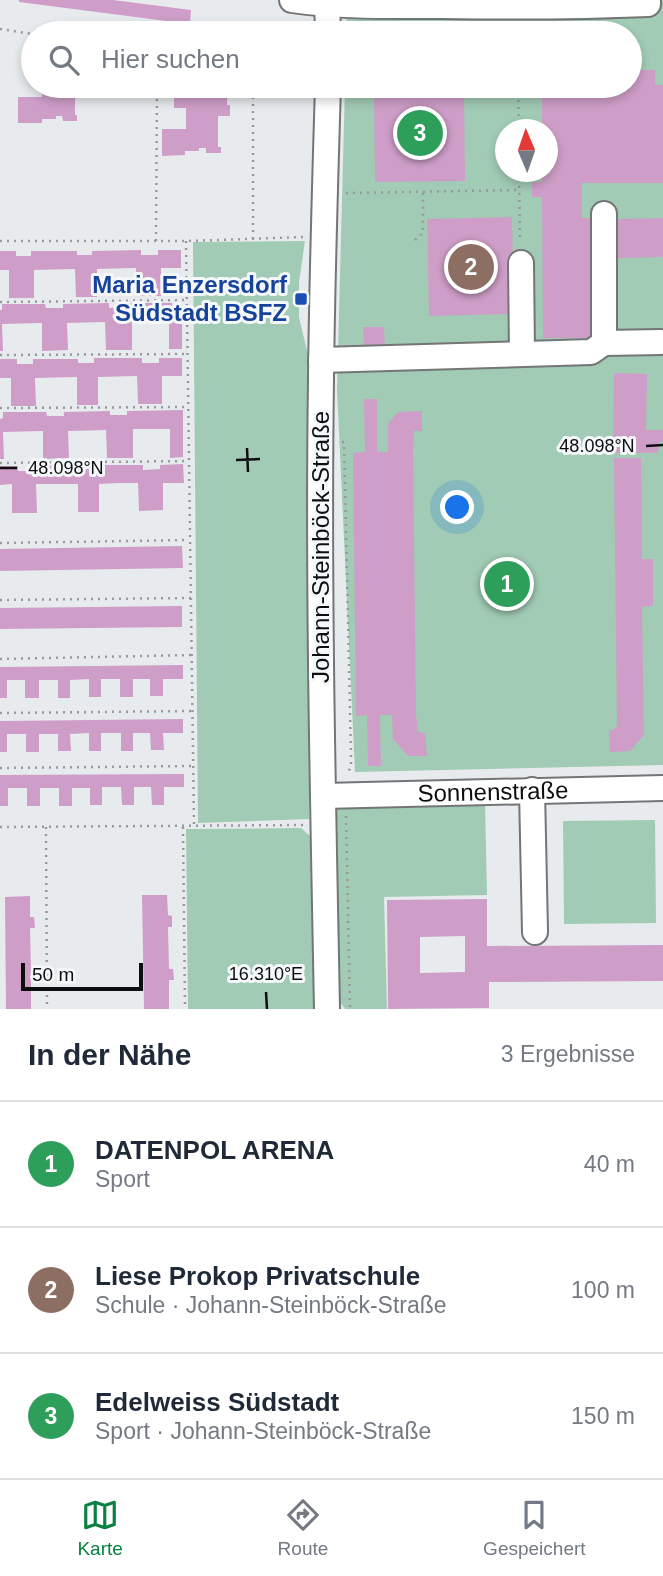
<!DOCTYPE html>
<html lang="de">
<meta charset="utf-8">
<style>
body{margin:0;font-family:Arial,sans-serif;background:#f6f6f7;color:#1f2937}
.compass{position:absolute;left:495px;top:119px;width:63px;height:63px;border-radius:50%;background:#fff;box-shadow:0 4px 10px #0003;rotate:358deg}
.scale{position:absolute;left:21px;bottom:18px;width:122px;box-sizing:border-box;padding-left:7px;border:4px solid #0e0e0f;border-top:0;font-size:19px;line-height:24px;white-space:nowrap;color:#0e0e0f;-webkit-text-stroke:5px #f5f8fa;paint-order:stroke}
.you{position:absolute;left:458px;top:508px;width:24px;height:24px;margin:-18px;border:5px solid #fff;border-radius:50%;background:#1a73e8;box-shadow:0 0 0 10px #1a73e833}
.badge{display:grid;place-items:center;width:46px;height:46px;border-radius:50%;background:#0b8043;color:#fff;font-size:23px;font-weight:700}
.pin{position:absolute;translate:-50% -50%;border:4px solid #fff;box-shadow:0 2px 7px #0006}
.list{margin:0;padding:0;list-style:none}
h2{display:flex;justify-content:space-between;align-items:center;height:91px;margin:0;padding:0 28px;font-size:30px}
h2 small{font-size:23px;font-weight:400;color:#747a83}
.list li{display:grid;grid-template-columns:46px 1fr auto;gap:21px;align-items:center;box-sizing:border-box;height:126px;padding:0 28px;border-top:2px solid #e0e1e3}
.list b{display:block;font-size:26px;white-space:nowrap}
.list p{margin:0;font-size:23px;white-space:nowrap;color:#747a83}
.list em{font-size:23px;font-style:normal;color:#747a83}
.icon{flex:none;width:38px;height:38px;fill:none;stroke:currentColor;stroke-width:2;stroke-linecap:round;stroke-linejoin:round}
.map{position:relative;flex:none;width:663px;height:1009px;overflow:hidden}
.search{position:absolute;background:#fff;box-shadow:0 4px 10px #0003;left:21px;right:21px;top:21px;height:77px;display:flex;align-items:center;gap:18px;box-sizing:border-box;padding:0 24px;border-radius:38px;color:#747a83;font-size:26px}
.sheet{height:469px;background:#fff}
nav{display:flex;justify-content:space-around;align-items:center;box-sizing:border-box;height:98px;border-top:2px solid #e0e1e3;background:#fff;font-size:19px;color:#747a83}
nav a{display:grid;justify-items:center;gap:4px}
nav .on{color:#0b8043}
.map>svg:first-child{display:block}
.green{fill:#a1cbb4;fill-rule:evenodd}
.building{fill:#ce9ec8;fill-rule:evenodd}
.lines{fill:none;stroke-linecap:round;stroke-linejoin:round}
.minor-casing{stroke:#737577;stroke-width:28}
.path{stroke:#97999b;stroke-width:2.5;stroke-dasharray:2 5;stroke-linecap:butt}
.minor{stroke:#fff;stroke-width:24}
.ticks{fill:none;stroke:#0e0e0f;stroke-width:2.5}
.transit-dot{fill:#1a4fb4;stroke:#f5f8fa;stroke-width:2.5}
.labels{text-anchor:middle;stroke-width:6;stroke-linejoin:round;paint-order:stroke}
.transit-label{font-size:24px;font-weight:bold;fill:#164399;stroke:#f5f8fa;text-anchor:end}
.street-label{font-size:24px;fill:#0e0e0f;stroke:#f5f8fa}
.ticks-label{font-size:18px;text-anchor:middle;fill:#0e0e0f;stroke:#f5f8fa;stroke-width:6;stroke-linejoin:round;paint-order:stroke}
</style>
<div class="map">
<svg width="663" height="1009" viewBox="0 0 663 1009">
<rect width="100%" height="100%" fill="#e8ebed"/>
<path class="green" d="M347,0H663V765L355,772L337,390L345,86H630V33H346ZM505,130H548V172H505Z
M305,241L299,282V317L308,355L309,819L198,823L193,242Z
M485,800L487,895L384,897L387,1009H345L337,998L333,815L338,805Z
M655,820L656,923L564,924L563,821Z
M301,828L310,836L314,1009H188L186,829Z"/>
<path class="building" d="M19,0H113L191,10L190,24L19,2Z
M30,46H33V76H30Z
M630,70H655V85H663V183H582V218H590L591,338H543L542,197H532V182H542V172H548V130H542V86H581V93H595L594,86H630Z
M42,86H75V115H77V121H63L62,116H56V119H42V123H18V97H42Z
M174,86H198V96H227V105H230V116H218V147H221V153H206V148H199V151H185V155L162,156V129H186V108H174Z
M374,86H464L465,181L375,182Z
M512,217L514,314L429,316L427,219Z
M663,218V257L618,258V219Z
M141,250V255H158V250H181V268H161V296H136V268L97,269V297H76L75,269L34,270V298H9V270H0V251H16V256H31V251H77V255H92V251Z
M109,303V308L117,307H126V303H172V308H182V349H169V321H132V350H106L105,322L67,323L68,350L42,351V323L2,324L3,351H0V310H2V304H45L46,308H63V304Z
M363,327H384L385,352H364Z
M94,358H142V363H159V358H182V376H162V404H138L137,376L98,377V405H77V377L35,378L36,406H11V378H0V359H17V364H33V359H78V363H94Z
M614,373L647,374L646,430H663V442H659L658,453H613Z
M364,399H377V452H388V424L398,412L422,411V431H414L413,452L416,715L418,732L425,733L427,756H408L393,739L392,715H380L381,766H368L367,715L356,716L353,453L365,452Z
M183,410V457L170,458V429H133V458H107L106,430L68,431L69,458L43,459V431L3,432L4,459H0V419L3,418V412H46L47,416H64V412L110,411V415H127V411Z
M614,458H641L642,559H653V606L642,607L644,735L630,751L610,752L609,730H613L617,726Z
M183,464L184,483H163V510L139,511L138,483H119L99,484V512H78V484H36L37,513H12V484L0,485V466H18V471H34L33,466L79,465V469H95V465H143V470L160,469V465Z
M182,546L183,568L0,571V549Z
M182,606V627L0,629V608Z
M183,665V679H163V696H150V679H133V697H120V679H101V697H89V679L70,680V698H58V680H39V698H25V680H7V698H0V667Z
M183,719V733H163L164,750H151L150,733H133V751H121V733H101V751H89V733L70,734L71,751H58V734H39V752H26V734H7V752H0V721Z
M184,774V787H164V805H152L151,787H134V805H122L121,787H102V805H90V788H72V806H59V788H40V806H27V788H8V806H0V775Z
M142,895H167L168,915L172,916V927H168L169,969H173L174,980H169V1009H144Z
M30,896V917H34L35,928H30L31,970H35V981H31V1009H6L5,897Z
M487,899V946L663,945V981L489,982V1008L388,1009L387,900ZM465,936V972L420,973V937Z"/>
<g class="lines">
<g class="minor-casing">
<g id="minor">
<path d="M292,0C341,7 391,6 441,6C510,7 579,7 648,4V0"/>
<path d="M327,0L328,33"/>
<path d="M604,214V343"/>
<path d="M521,263L522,354"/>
<path d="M321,360L591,352L604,343L661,342"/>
<path d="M532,790L535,932"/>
<path id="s1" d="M323,796L663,788"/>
<path d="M327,1009C323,799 318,588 321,378C322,280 325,183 328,86"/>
</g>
</g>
<path class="path" d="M0,29L33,34
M518,86L519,130
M519,172L520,242
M346,193L520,190
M253,239V86
M415,240L423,233V192
M0,241H186L305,237
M156,241L157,86
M186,241L194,825
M0,302L187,300
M0,355L188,354
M0,408L188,407
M342,442H344L351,754V766L347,775
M0,463L189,461
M0,543L189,540
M0,600L191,598
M0,659L191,655
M0,713L192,711
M0,768L193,766
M346,816L350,1009
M0,827L304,825
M46,827L47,1009
M183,827L185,1009"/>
<use href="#minor" class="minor"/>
</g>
<path class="ticks" d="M646,446L663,445M247,448L248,472M236,460L260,459M0,468H17M266,992L267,1009"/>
<rect class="transit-dot" x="294" y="292" width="14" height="14" rx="3.5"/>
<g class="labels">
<g class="transit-label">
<text x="287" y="293">Maria Enzersdorf<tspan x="287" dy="28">Südstadt BSFZ</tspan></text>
</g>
<g class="street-label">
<text transform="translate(321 547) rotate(-90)" y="8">Johann-Steinböck-Straße</text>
<text dy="8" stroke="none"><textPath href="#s1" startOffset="170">Sonnenstraße</textPath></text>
</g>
</g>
<g class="ticks-label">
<text x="597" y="452">48.098°N</text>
<text x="66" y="474">48.098°N</text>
<text x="266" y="980">16.310°E</text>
</g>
</svg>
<svg class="compass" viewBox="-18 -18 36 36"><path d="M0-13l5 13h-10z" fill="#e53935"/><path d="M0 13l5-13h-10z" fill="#747a83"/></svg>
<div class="scale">50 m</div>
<div class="you"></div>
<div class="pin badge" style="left:507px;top:584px;background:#2e9e5b">1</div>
<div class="pin badge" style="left:471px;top:267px;background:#8d6e63">2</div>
<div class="pin badge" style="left:420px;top:133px;background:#2e9e5b">3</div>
<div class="search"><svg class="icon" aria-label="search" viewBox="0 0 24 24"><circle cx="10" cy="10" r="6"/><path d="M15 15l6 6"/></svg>Hier suchen</div>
</div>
<section class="sheet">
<h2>In der Nähe<small>3 Ergebnisse</small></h2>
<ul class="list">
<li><span class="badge" style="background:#2e9e5b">1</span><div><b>DATENPOL ARENA</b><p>Sport</p></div><em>40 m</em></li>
<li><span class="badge" style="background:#8d6e63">2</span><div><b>Liese Prokop Privatschule</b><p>Schule · Johann-Steinböck-Straße</p></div><em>100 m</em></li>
<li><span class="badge" style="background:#2e9e5b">3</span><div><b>Edelweiss Südstadt</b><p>Sport · Johann-Steinböck-Straße</p></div><em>150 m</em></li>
</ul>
</section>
<nav>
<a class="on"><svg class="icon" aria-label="map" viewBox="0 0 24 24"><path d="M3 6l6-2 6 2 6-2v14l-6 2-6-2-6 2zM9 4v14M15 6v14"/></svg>Karte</a>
<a><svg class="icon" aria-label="directions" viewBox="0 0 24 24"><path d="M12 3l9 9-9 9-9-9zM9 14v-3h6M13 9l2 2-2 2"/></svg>Route</a>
<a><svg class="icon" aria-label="saved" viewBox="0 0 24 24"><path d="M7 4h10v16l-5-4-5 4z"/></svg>Gespeichert</a>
</nav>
